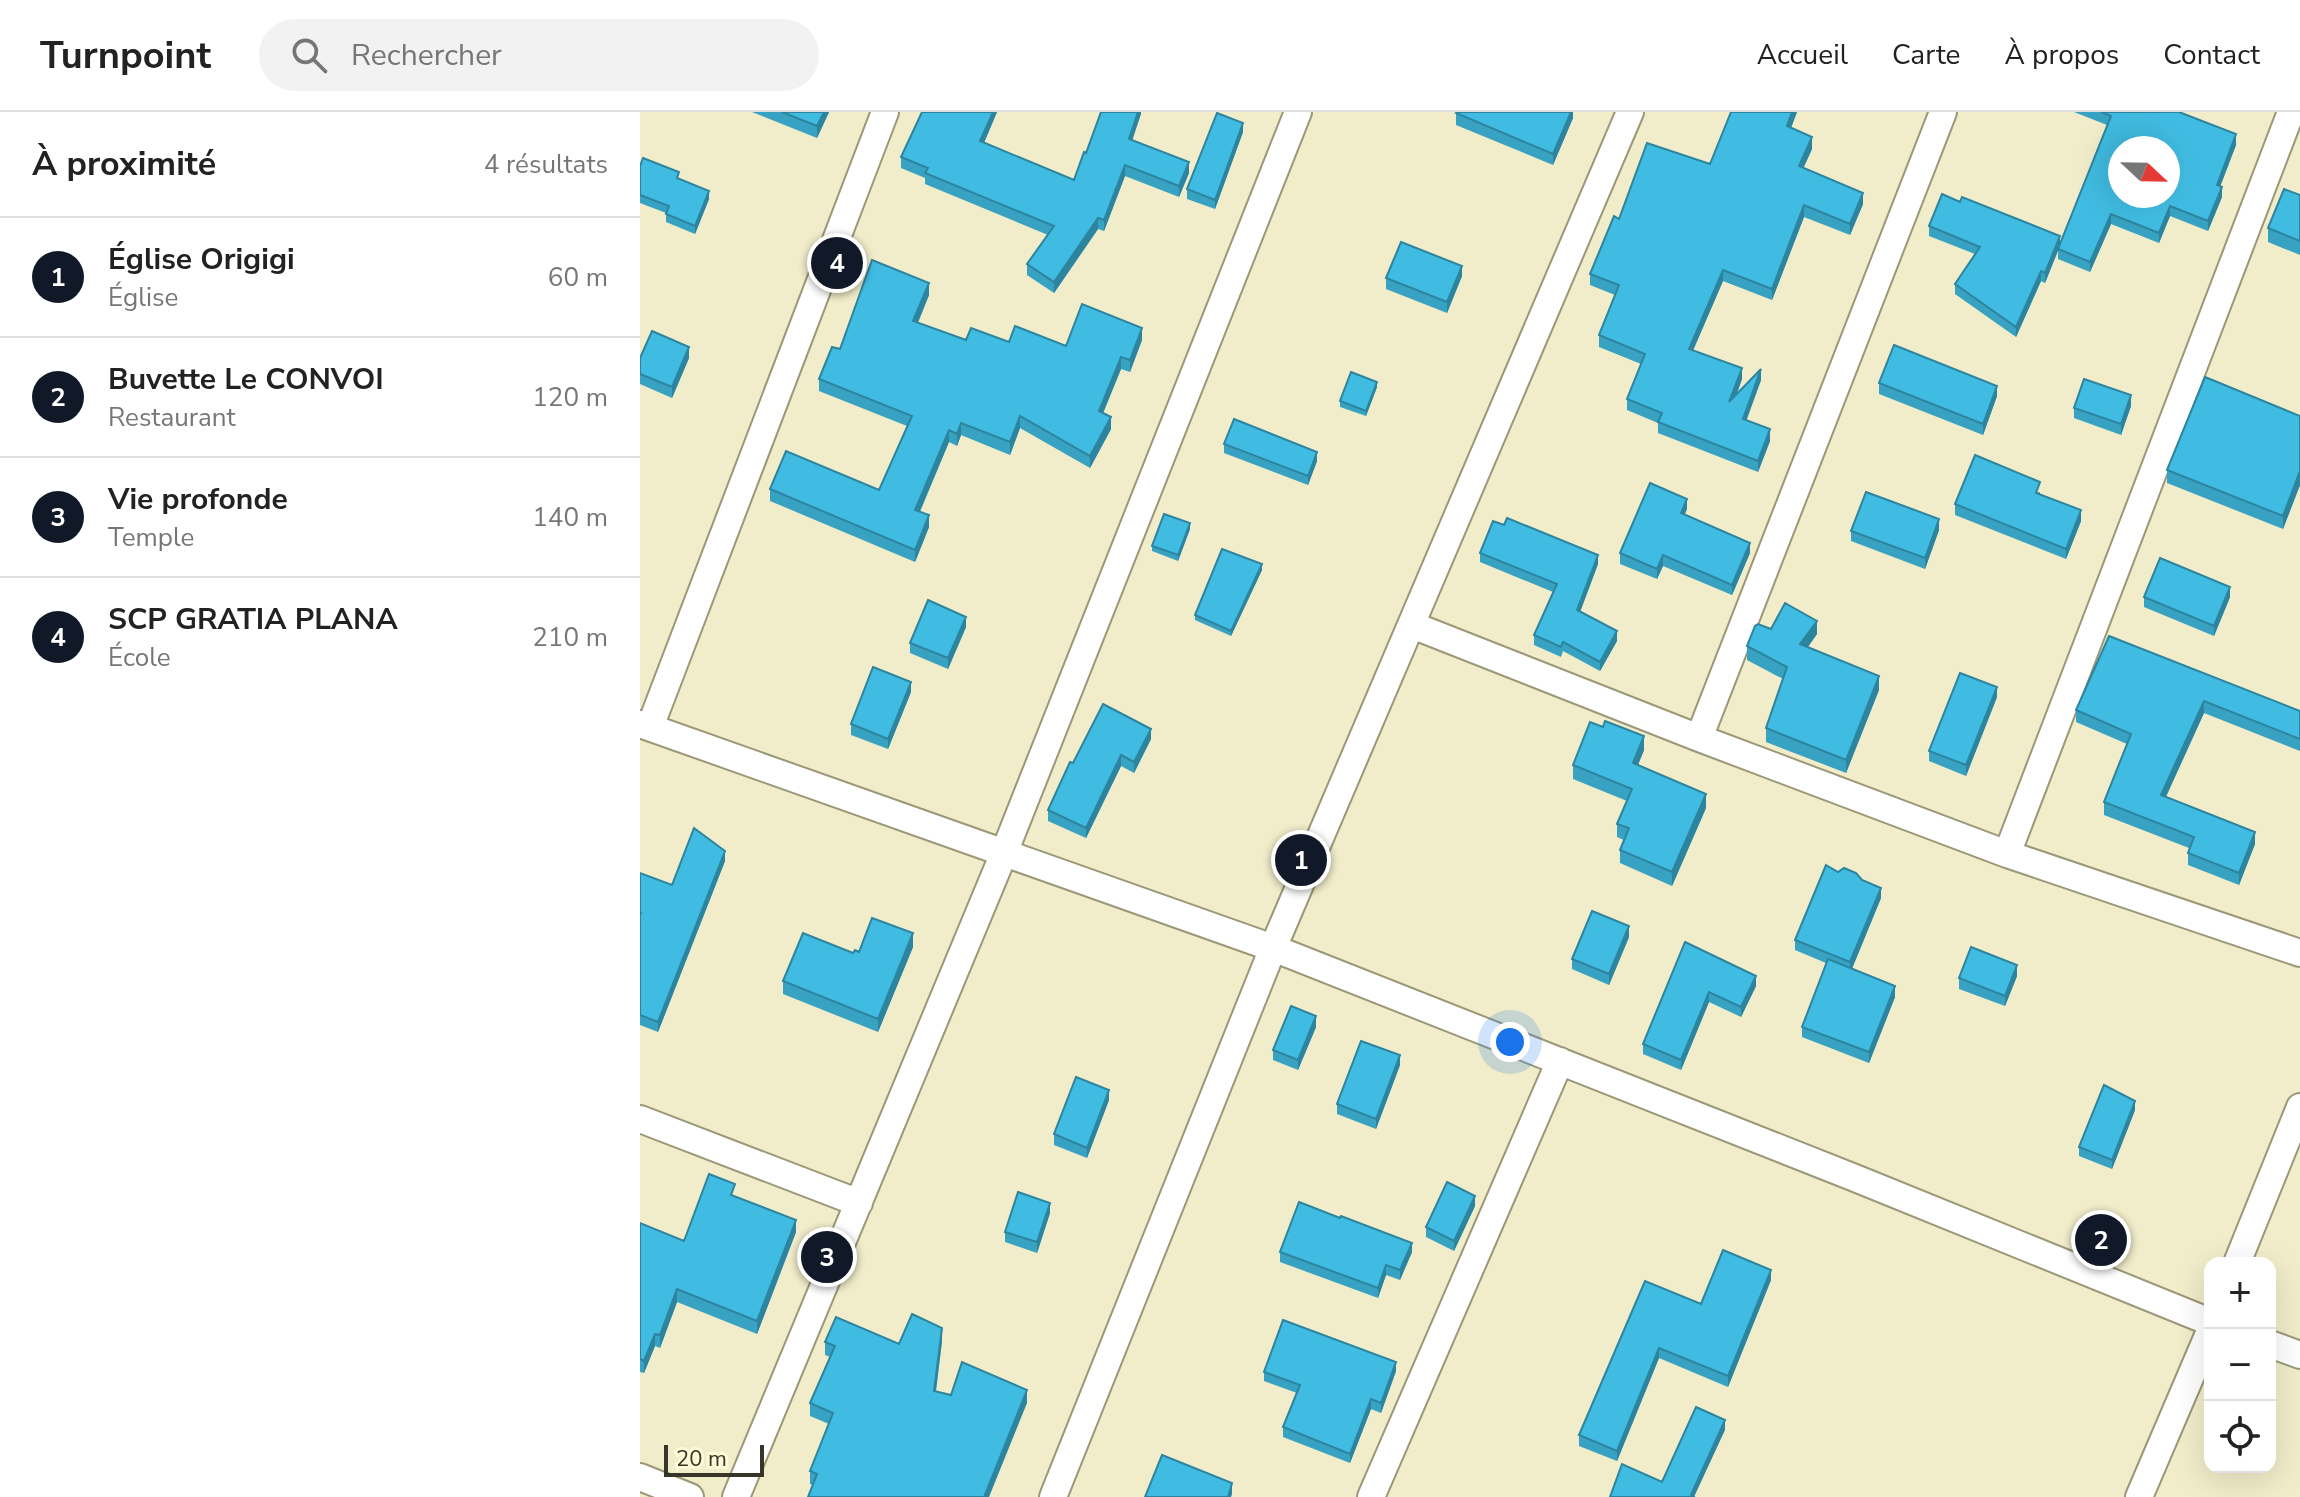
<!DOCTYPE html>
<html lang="fr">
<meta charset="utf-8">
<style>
body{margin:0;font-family:"Nunito Sans",sans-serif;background:#f2f2f2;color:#222}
.controls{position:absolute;right:24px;bottom:24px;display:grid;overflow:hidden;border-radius:16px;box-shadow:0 8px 32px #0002}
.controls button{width:72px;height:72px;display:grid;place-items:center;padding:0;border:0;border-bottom:2px solid #e0e0e0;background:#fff;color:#222;font:40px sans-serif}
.compass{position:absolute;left:1468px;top:24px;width:72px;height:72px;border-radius:50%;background:#fff;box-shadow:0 8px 32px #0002;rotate:112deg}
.scale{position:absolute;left:24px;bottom:20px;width:100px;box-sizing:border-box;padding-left:8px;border:4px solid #363527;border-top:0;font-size:22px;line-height:28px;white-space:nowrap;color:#363527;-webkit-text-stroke:6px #fefad7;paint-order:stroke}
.you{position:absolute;left:870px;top:930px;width:28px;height:28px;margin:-20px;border:6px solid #fff;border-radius:50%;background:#1a73e8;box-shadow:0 0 0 12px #1a73e833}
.badge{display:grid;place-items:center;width:52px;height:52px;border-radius:50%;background:#111827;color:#fff;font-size:26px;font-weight:700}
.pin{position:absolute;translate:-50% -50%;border:4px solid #fff;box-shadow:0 2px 8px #0006}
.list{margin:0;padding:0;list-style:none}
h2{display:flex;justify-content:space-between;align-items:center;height:104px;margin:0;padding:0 32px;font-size:34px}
h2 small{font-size:26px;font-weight:400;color:#767676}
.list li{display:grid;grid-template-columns:52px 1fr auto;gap:24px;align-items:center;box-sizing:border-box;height:120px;padding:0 32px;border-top:2px solid #e0e0e0}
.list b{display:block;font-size:30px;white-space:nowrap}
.list p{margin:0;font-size:26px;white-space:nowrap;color:#767676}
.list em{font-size:26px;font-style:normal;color:#767676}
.icon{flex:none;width:44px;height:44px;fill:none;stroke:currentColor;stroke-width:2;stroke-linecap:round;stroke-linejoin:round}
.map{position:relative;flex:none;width:1660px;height:1385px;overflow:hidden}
header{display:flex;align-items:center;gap:48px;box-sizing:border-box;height:112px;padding:0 40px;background:#fff;border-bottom:2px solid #e0e0e0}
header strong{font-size:38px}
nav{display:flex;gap:44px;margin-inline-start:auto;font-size:28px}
.search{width:560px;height:72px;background:#f2f2f2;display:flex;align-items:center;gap:20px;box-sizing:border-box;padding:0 28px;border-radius:44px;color:#767676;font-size:30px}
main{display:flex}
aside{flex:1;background:#fff}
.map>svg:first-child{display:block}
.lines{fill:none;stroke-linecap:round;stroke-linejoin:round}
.street-casing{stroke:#9b9777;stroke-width:30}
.street{stroke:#fff;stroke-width:26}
.wall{fill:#37a2c2}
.shaded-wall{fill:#2d849e}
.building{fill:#40bce2;stroke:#2d849e;stroke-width:2;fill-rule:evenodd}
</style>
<header>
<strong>Turnpoint</strong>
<div class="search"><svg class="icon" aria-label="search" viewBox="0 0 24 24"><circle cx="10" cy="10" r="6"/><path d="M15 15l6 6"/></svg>Rechercher</div>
<nav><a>Accueil</a><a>Carte</a><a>À propos</a><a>Contact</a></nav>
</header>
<main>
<aside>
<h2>À proximité<small>4 résultats</small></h2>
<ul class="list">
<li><span class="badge">1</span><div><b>Église Origigi</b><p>Église</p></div><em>60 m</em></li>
<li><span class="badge">2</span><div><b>Buvette Le CONVOI</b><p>Restaurant</p></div><em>120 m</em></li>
<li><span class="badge">3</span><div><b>Vie profonde</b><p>Temple</p></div><em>140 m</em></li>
<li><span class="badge">4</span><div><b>SCP GRATIA PLANA</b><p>École</p></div><em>210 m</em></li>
</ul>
</aside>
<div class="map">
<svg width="1660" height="1385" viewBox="0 0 1660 1385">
<rect width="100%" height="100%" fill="#f1edca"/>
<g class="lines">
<g class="street-casing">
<path id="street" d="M772,513L1059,626L1367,742L1660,841
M0,612L633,836L1215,1066L1570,1210
M10,615L245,0
M1059,626L1303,0
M1367,742L1651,0
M0,1007L219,1091
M1597,1151L1660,995
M1630,1232L1660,1243
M0,1365L50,1385
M96,1385L364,741L658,0
M413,1385L633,836L990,0
M731,1385L920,949
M1499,1385L1570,1219"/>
</g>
<use href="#street" class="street"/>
</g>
<path class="wall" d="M112,0H189L177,26Z
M357,0L344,31L434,68L446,41L501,0L492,28L549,61L539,85L485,64L464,119L458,117L414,181L387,163V152L408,123L285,72V66L261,56V45Z
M933,0V6L913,53L816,13V1Z
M1091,0H1157L1151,16L1172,37L1163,56L1223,92L1210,123L1164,105L1132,188L1083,169L1053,238L1102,267L1097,282L1121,268L1106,308L1130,329L1118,360L1018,321V311L987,298V287L1001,252L959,235V223L975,183L950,173V162L979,107L1070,52Z
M1434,0H1539L1596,33L1580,74L1582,85L1568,119L1530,104L1519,131L1471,112L1450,160L1418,147V138L1405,171L1401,169L1376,225L1315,182V172L1335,142L1289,124V114L1420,133L1467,13Z
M603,20L575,97L547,87V77Z
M0,54L69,87L55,122L26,110V101L0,91Z
M1660,83V143L1628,130V116Z
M822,164L807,201L746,177V166Z
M289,183L278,211L326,228L426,234L502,228L490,260L481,257L463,301L471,317L450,356L380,316L370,343L321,323L317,334L309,330L280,400L289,415L275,450L130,389V377L239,378L267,314L179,279V267L200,237Z
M0,246H49L32,286L0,272Z
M1239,271L1357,284L1343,323L1239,282Z
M737,275L726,304L700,295V289Z
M1491,294L1481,323L1434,306V296Z
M1660,304V373L1643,417L1527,371V358Z
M584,332L677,349L668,373L584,341Z
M1400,380V382L1441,409L1426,447L1315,403V392Z
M1047,397L1044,403L1110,441L1092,483L1023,454L1017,467L980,452V441Z
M550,417L538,449L512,439V434Z
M1299,418L1285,457L1211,429V419Z
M840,441L958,452L940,500L977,529L960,559L923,539L921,545L894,533V523L913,480L840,450Z
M622,458L591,524L555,508V503Z
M1504,485H1590L1574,524L1504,495Z
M326,515L308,557L270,541V531Z
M1131,517L1177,522L1167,536L1239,578L1206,661L1126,630V616L1143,567L1107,548V534Z
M1469,524L1660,599V639L1564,601L1526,685L1615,732L1599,773L1548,753V741L1549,736L1464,703V690L1487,632L1436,610V598Z
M271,580L248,637L211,623V612Z
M1357,585L1326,664L1289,649V639Z
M511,627L494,661L481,654L446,726L408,709V698L433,651Z
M1004,638L998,653L1066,696L1032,774L980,751V738L984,728L977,725V712L987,689L933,667V653Z
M85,749L18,920L0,913V761L32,773Z
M1198,760L1222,768L1241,786L1212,857L1255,885L1229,951L1162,925V915L1186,851L1155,838V828Z
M989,825L969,873L932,857V847Z
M1045,830L1116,874L1101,905L1069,890L1041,958L1003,942V932Z
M273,835L238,920L143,882V869L213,841L219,840Z
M1377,864L1365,894L1319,877V866Z
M676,915L658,958L633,948V938Z
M760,953L736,1017L697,1002V992Z
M469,988L447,1046L414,1033V1022Z
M1495,998L1472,1057L1439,1044V1035Z
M95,1084L156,1120L117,1222L37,1190L20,1236L15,1234L4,1261L0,1260V1111L44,1129Z
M835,1094L814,1139L786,1125V1115Z
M410,1101L397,1141L365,1130V1120Z
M640,1140H772L760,1168L746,1163L738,1186L640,1150Z
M1131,1168L1088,1275L1019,1246L977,1349L939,1334V1323L1061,1192Z
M302,1229L296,1280L311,1283L387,1291L173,1373L170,1372V1359L189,1312L170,1304V1291L190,1245L185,1243V1230L259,1232Z
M756,1259L741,1301L731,1297L710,1351L643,1325V1315L657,1281L624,1269V1260Z"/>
<path class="shaded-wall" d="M184,0H189L177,26V14Z
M353,0H357L340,40V29Z
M498,0H501V2L489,38V27Z
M931,0H933V6L913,53V42Z
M1152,0H1157L1147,26V14Z
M603,11V20L575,97V88Z
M1596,22V33L1577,83V73Z
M1172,25V37L1159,66V54Z
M549,50V61L539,85V74Z
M485,53V64L464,119V108Z
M1582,75V85L1568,119V109Z
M69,79V87L55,122V114Z
M1223,81V92L1210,123V112Z
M1164,93V105L1132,188V177Z
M1530,94V104L1519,131V121Z
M1471,102V112L1450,160V150Z
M458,106V117L414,181V170Z
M1420,124V134L1405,171V161Z
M822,154V164L807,201V190Z
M1083,158V169L1049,248V237Z
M1401,159V169L1376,225V215Z
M289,171V183L273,221V209Z
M502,216V228L490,260V248Z
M49,235V246L32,286V275Z
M481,245V257L459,311V299Z
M1102,256V267L1089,301V290Z
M1121,257V268L1103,318V307Z
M737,270V275L726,304V299Z
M1357,274V284L1343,323V312Z
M1491,283V294L1481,323V312Z
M380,304V316L370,343V330Z
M471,305V317L450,356V344Z
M321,311V323L317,334V322Z
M1130,317V329L1118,360V349Z
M309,318V330L275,410V398Z
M677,340V349L668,373V364Z
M1660,359V373L1643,417V404Z
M1047,387V397L1041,412V401Z
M1441,398V409L1426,447V437Z
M289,403V415L275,450V438Z
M1299,407V418L1285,457V446Z
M550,411V417L538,449V443Z
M1110,431V441L1092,483V473Z
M958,443V452L937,508V498Z
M1023,443V454L1017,467V457Z
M622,452V458L591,524V519Z
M1590,475V485L1574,524V514Z
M326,505V515L308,557V546Z
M1177,509V522L1160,546V532Z
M977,519V529L960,559V550Z
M1239,564V578L1206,661V648Z
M271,570V580L248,637V627Z
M1357,575V585L1326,664V653Z
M1564,589V601L1521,695V683Z
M511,617V627L494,661V650Z
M1004,624V638L993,665V651Z
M481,643V654L446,726V716Z
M1066,682V696L1032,774V760Z
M1615,720V732L1599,773V761Z
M85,739V749L18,920V910Z
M1241,776V786L1210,861V850Z
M989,814V825L969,873V862Z
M273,821V835L238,920V907Z
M1377,853V864L1365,894V884Z
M1116,864V874L1101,905V895Z
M1255,874V885L1229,951V940Z
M1069,880V890L1041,958V948Z
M676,904V915L658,958V948Z
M760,943V953L736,1017V1007Z
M469,978V988L447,1046V1036Z
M1495,989V998L1472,1057V1048Z
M835,1084V1094L814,1139V1129Z
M410,1091V1101L397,1141V1130Z
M156,1108V1120L117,1222V1209Z
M772,1131V1140L760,1168V1158Z
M746,1153V1163L738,1186V1176Z
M1131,1158V1168L1088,1275V1264Z
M37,1177V1190L20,1236V1223Z
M302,1216V1229L294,1292V1279Z
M15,1222V1234L4,1261V1249Z
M1019,1236V1246L977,1349V1339Z
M756,1250V1259L741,1301V1291Z
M387,1278V1291L349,1385H344Z
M731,1287V1297L710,1351V1342Z
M1085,1308V1318L1054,1385L1051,1383Z
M592,1371V1382L591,1385H588Z"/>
<path class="building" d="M142,0H184L177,14Z
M282,0H353L340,29L434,68L444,40L446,41L461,0H498L489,27L549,50L539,74L485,53L464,108L458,106L414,170L387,152L414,114L285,61L288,56L261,45Z
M817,0H931L913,42L816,1Z
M1091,0H1152L1147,14L1172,25L1159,54L1223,81L1210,112L1164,93L1132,177L1083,158L1049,237L1102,256L1089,290L1121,257L1103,307L1130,317L1118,349L1018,310L1022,301L987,287L1005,242L959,223L979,173L950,162L974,104L979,107L1007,31L1070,52Z
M1461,0H1539L1596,22L1577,73L1582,75L1568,109L1530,94L1519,121L1471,102L1450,150L1418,137L1471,4ZM1480,36H1528V84H1480Z
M577,1L603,11L575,88L547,77Z
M3,46L39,60L37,66L69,79L55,114L26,102L29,94L0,83V54Z
M1644,77L1660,83V129L1628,116Z
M1302,82L1320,90L1322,85L1420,124L1405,161L1401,159L1376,215L1315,172L1340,135L1289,114Z
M761,130L822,154L807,190L746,166Z
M232,148L289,171L273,209L326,228L331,216L369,230L375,214L426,234L442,192L502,216L490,248L481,245L459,299L471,305L450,344L380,304L370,330L321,311L317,322L309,318L275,398L289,403L275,438L130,377L146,339L239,378L272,304L179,267L192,235L200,237Z
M12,219L49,235L32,275L0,262V246Z
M1254,233L1357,274L1343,312L1239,271Z
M711,260L737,270L726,299L700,289Z
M1565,265L1660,304V359L1643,404L1527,358Z
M1444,267L1491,283L1481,312L1434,296Z
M594,307L677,340L668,364L584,332Z
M1335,343L1400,370L1396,381L1441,398L1426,437L1315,392Z
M1010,371L1047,387L1041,401L1110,431L1092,473L1023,443L1017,457L980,441Z
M1226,380L1299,407L1285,446L1211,419Z
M524,402L550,411L538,443L512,434Z
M867,406L958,443L937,498L977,519L960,550L923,530L921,535L894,523L917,472L840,441L853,409L864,413Z
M582,437L622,452L591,519L555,503Z
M1520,446L1590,475L1574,514L1504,485Z
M288,488L326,505L308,546L270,531Z
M1145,491L1177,509L1160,532L1239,564L1206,648L1126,616L1147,555L1107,534L1115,514L1118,512L1131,517Z
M1469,524L1660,599V627L1564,589L1521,683L1615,720L1599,761L1548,741L1554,725L1464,690L1491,622L1436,598Z
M233,555L271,570L248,627L211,612Z
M1320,561L1357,575L1326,653L1289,639Z
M463,592L511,617L494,650L481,643L446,716L408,698L430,650L433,651Z
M965,609L1004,624L993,651L1066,682L1032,760L980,738L989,716L977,712L992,677L933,653L950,610L963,615Z
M54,716L85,739L18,910L0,903V804L1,801L0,800V761L32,773Z
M1186,753L1198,760L1204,756L1216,761L1222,768L1241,776L1210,850L1155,828Z
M952,799L989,814L969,862L932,847Z
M232,806L273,821L238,907L143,869L163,821L213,841L215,838L219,840Z
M1045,830L1116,864L1101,895L1069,880L1041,948L1003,932Z
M1331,835L1377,853L1365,884L1319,866Z
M1188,847L1255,874L1229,940L1162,915Z
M651,894L676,904L658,948L633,938Z
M721,929L760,943L736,1007L697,992Z
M436,965L469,978L447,1036L414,1022Z
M1464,973L1495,989L1472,1048L1439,1035Z
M69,1062L95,1072L91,1083L156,1108L117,1209L37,1177L20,1223L15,1222L4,1249L0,1247V1111L44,1129Z
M807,1070L835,1084L814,1129L786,1115Z
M378,1080L410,1091L397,1130L365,1120Z
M659,1090L700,1106L701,1104L772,1131L760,1158L746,1153L738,1176L640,1140Z
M1083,1138L1131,1158L1088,1264L1019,1236L977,1339L939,1323L1005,1169L1061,1192Z
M272,1202L302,1216L294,1279L311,1283L322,1250L387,1278L344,1385H168L177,1362L170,1359L193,1301L170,1291L195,1234L185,1230L196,1205L259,1232Z
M643,1208L756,1250L741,1291L731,1287L710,1342L643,1315L660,1273L624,1260Z
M1056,1295L1085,1308L1051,1383L1054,1385H970L982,1352L1022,1370Z
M522,1343L592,1371L588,1385H505Z"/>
</svg>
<div class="controls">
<button>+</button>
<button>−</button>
<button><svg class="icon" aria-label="locate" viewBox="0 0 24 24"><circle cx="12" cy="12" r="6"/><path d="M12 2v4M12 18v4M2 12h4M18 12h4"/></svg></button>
</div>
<svg class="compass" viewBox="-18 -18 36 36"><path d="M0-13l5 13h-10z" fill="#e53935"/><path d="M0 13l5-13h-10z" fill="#767676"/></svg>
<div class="scale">20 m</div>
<div class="you"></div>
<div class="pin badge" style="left:661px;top:748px">1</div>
<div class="pin badge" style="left:1461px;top:1128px">2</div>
<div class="pin badge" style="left:187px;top:1145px">3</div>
<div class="pin badge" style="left:197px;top:151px">4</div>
</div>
</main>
